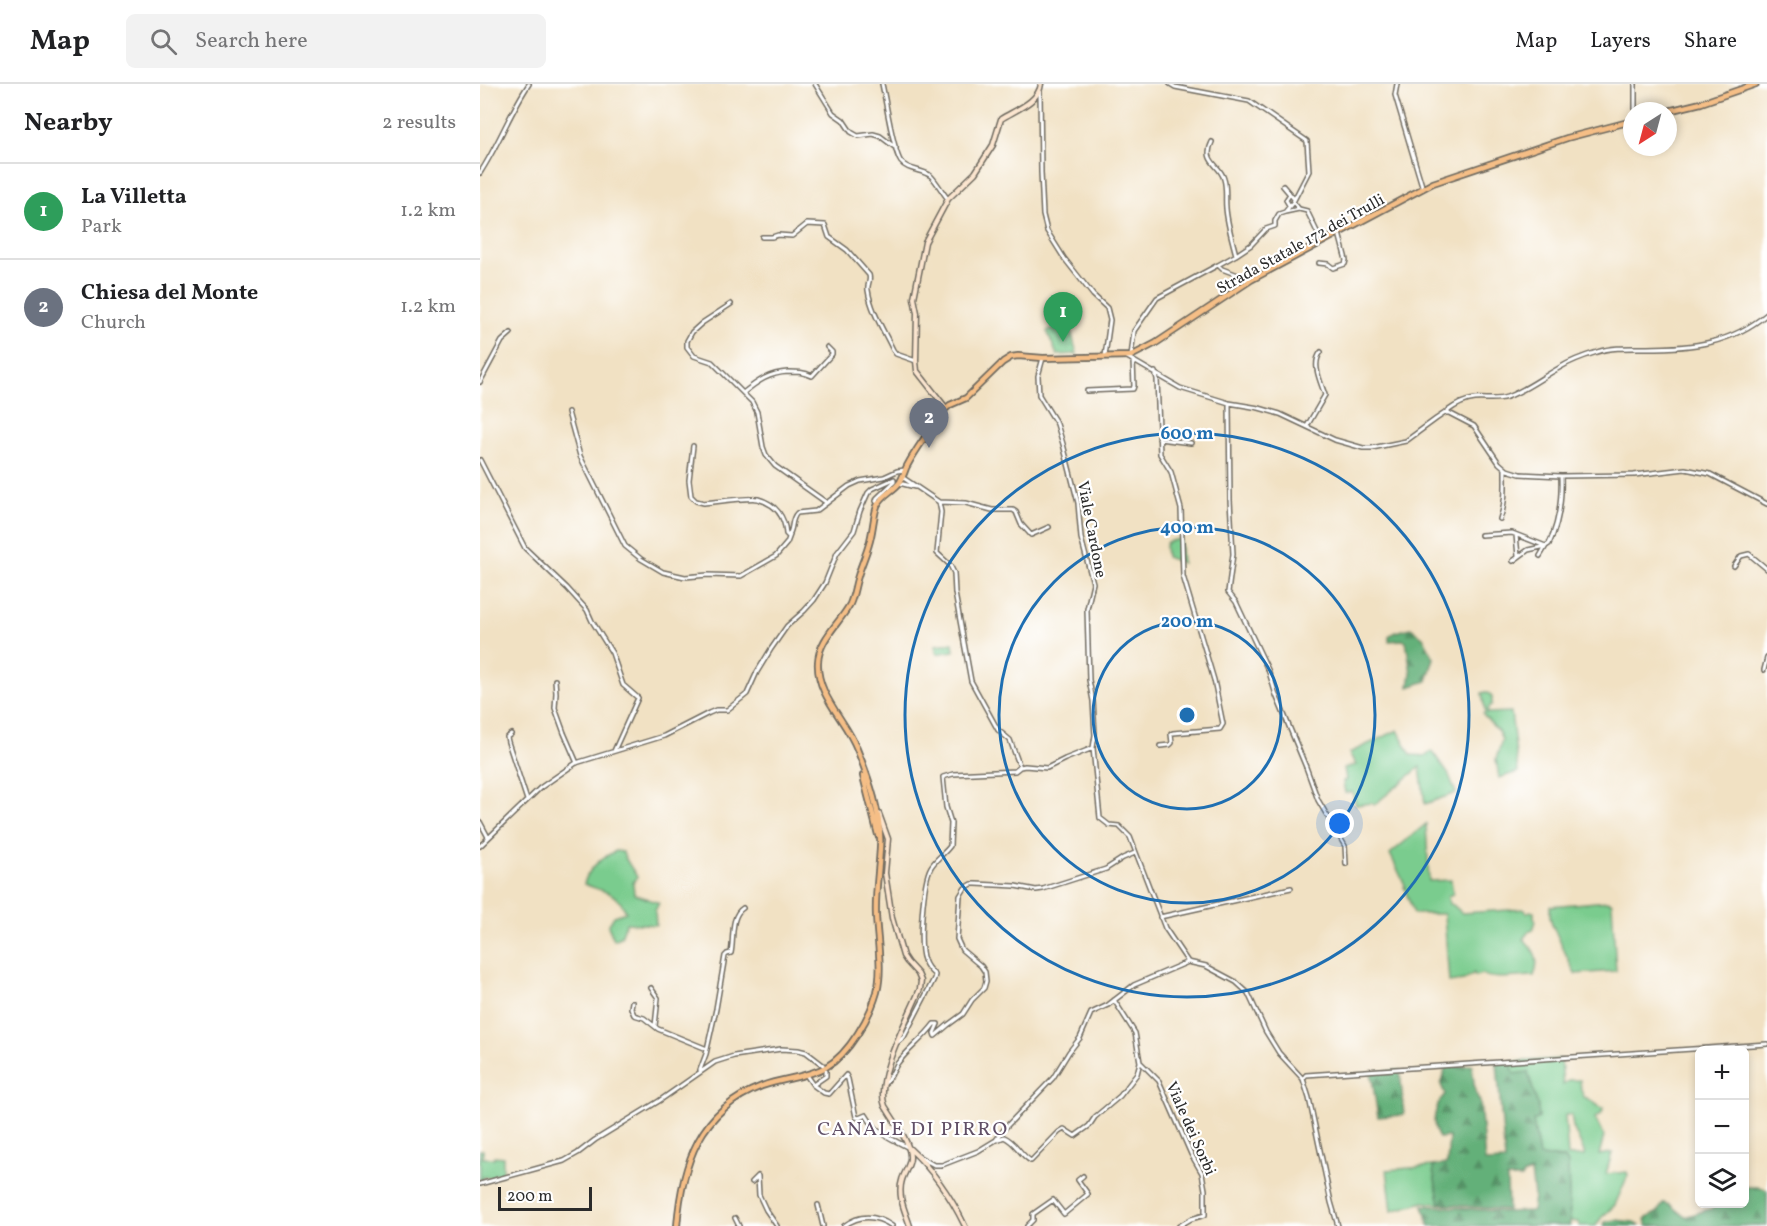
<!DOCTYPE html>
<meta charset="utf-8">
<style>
body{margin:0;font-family:Vollkorn,serif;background:#f2f2f2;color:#202124}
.controls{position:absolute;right:18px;bottom:18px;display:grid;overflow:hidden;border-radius:9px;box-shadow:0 3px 9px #0003}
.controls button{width:54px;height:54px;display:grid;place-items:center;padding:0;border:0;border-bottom:2px solid #e0e0e0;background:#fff;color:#202124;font:30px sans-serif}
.compass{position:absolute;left:1143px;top:18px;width:54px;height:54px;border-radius:50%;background:#fff;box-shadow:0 3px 9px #0003;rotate:216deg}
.scale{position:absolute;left:18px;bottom:15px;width:94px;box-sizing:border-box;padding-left:6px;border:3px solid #2b2b2b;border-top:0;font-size:16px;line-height:21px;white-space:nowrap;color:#2b2b2b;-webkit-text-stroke:4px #fff;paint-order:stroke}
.you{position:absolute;left:860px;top:740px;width:21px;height:21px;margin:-15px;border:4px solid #fff;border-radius:50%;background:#1a73e8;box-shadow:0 0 0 9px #1a73e833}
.badge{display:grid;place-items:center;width:39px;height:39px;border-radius:50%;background:#d93025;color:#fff;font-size:20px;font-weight:700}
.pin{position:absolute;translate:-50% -50px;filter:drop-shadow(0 2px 3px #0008)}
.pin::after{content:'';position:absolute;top:32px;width:21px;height:18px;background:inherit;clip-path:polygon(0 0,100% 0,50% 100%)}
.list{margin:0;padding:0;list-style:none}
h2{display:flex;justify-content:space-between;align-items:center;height:78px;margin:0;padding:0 24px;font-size:26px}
h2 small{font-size:20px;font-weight:400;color:#757577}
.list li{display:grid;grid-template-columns:39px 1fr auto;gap:18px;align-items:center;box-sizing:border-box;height:96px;padding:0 24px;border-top:2px solid #e0e0e0}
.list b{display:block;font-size:22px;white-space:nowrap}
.list p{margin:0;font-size:20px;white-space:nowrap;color:#757577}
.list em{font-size:20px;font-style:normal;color:#757577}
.icon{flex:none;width:33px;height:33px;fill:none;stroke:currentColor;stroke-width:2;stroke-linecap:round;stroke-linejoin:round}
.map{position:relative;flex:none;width:1287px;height:1142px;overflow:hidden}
header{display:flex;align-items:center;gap:36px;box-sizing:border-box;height:84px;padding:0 30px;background:#fff;border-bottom:2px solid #e0e0e0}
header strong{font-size:28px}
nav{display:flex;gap:33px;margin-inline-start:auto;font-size:21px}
.search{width:420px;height:54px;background:#f2f2f2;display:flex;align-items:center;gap:15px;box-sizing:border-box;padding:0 21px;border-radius:9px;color:#757577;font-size:22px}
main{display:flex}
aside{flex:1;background:#fff}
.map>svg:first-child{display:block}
.green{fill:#7acc8e;stroke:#527c5c;stroke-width:1.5;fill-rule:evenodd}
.forest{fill:url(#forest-firs);stroke:#476e52;stroke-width:1.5}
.park{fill:url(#park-crowns);stroke:#527c5c;stroke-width:1.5}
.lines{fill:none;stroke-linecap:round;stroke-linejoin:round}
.street-casing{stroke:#706b60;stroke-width:6}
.secondary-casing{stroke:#706b60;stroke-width:7}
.primary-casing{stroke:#706b60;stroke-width:8}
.street{stroke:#fff;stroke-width:3}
.secondary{stroke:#fbe5cf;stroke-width:4}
.primary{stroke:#f5be86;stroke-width:4.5}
.ring{fill:none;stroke:#1f6fb2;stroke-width:3}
.labels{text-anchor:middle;stroke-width:4.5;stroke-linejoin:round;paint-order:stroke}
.street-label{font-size:16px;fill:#2b2b2b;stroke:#fff}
.quarter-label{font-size:20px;letter-spacing:1.5px;fill:#615067;stroke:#fff}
.centre{fill:#1f6fb2;stroke:#fff;stroke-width:3}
.ring-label{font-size:18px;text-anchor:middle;font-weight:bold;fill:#1f6fb2;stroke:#fff;stroke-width:4.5;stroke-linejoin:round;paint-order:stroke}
</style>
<header>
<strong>Map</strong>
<div class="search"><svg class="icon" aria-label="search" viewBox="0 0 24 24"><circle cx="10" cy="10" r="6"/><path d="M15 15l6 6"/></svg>Search here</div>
<nav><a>Map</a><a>Layers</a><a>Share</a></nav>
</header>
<main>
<aside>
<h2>Nearby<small>2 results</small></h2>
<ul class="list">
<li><span class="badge" style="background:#2e9e5b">1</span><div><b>La Villetta</b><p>Park</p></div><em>1.2 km</em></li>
<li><span class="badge" style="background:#6b7280">2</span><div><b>Chiesa del Monte</b><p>Church</p></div><em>1.2 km</em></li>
</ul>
</aside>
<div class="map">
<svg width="1287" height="1142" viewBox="0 0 1287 1142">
<defs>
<pattern id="forest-firs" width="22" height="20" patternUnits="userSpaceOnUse" patternTransform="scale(1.5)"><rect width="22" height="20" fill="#63b079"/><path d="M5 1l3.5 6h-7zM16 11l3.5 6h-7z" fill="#528f63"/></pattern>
<pattern id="park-crowns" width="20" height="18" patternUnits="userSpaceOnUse" patternTransform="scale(1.5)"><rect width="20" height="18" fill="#7acc8e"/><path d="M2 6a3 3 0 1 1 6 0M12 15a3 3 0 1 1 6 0" fill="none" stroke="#6aaf7b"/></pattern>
</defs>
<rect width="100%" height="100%" fill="#fff"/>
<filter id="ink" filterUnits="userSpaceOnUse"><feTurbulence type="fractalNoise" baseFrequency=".0167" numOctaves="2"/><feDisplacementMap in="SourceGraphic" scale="12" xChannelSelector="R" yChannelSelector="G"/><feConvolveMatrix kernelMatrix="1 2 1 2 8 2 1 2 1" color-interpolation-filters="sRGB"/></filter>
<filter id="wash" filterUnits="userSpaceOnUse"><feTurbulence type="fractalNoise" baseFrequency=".008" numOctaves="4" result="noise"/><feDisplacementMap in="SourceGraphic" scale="24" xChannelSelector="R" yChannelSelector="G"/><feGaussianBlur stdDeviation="1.35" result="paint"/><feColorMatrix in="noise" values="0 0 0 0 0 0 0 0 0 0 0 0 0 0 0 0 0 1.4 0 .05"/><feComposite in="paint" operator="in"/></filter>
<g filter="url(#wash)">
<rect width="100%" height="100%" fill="#f1e1c3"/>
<path class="green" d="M700,455L702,479L686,473L685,462L687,458Z
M473,559L474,567L457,570L455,561Z
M1005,608L1010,610L1012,613V620L1008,625L1007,629L1031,628L1038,688L1019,694L1016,675L1022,656L1018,647L1004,632L1003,630L1005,628L1002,609Z
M918,646L931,671L946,672L952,667L969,691L976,709L945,720L940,683L894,721L893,719L876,721L872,708L865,709L863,697L866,696L864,684L876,681L869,669Z
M946,740L949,797L971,796L973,810L968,812L969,820L973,821L982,829L1045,825L1047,829L1050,827L1054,828V833L1056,837L1053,846H1050L1043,855C1056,866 1060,877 1054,892C1041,892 1011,897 1002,890L995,892L994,889L984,896L969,898L964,830H934L924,803L925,801L910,770Z
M136,767L143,768C145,776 152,784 157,793L153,799L154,810L179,819L175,827L176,841L146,839L141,853L134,856L128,842L134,832L146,828C137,807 123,808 104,800C108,784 121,774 136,767Z
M1128,817L1132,819L1136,887L1095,890L1072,840L1070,832V822Z
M1081,975L1083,1001L1089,996H1100L1101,1006L1104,1013C1112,1015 1116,1022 1123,1024L1122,1029L1115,1034L1124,1052L1119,1071L1132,1069L1126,1090L1147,1088L1148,1091L1135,1121L1121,1134L1116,1142H1100L1098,1138L1090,1137L1088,1080L1084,1074L1059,1072L1053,1037L1058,1023L1048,989L1033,990L1031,978ZM1085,1031H1091L1093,1043L1104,1068V1072H1088Z
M0,1066H3V1074H14V1072L23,1073V1091L14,1090L13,1094L3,1093V1096H0Z
M953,1082L960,1120L944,1118L912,1127L907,1086Z"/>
<path class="forest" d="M931,544L943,553L954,574L947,597L929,603L931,589L926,557L923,556L909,557V552L915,548Z
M1031,978L1034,990L1048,988L1058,1023L1059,1034L1053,1037L1059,1072L1084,1074L1088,1080L1090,1142H949L943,1121L1026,1128L1052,1127L1054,1112L1051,1088L1042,1091V1094H1027L1028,1126L960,1120L953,1087V1082L967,1080L969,1053L959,1054C950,1041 955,1021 965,1010L961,1001L964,991L965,983L992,981L995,1007L1000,1018L1005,1078L1025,1077L1017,979Z
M920,986L924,1031L898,1033L891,988Z
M1265,1103H1280L1287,1106V1142H1167L1165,1135L1178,1128L1183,1119L1190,1121L1205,1133L1245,1120H1264Z
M1136,1136L1154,1138L1160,1142H1124L1125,1138Z"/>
<path class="park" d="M589,240L597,270L577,271L567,247Z"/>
</g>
<g filter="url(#ink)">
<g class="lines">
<g class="street-casing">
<path id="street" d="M335,0L353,29L363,36L371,48L378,52L393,50L400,52L416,64
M402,0C406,17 413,67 421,78C428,87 442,85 451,92C457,98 462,108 468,115
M690,0L695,3L769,17L827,57L829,87L813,118L819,125L827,127L842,158
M917,0L915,11L943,105
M560,7L561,88L563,131L567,147L584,174L613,211L627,224L630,236L625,272
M1155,27V0
M732,58C722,78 740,80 744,95C747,105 745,114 746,124C747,139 752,155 756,171L738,181
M0,89C19,60 30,28 49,0
M803,102L814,115
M813,118L805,128L819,125
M809,121L806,116L810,110
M282,153H292L298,151L312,152L327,140L345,141L349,153L367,166L389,191C391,197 387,200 388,206C391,227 404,247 413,266L416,270L436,277
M756,171L771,161L786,145L795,142V137L799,130L805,128
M839,179L848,180L853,184L865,180L866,176L859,149
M251,220L222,239L212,248L207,257V263L214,272L232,278L272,318L277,328L283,363L286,371L295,382L347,419
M651,272L654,247L677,214L738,181L742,185L771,196
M647,273L700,304L749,319L779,324L800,330L855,356L883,364H892L926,357L956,335L965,329H969L994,342L1019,379L1027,386L1040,390L1081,392L1154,391L1205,385L1230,390L1287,420
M563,274L558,292L559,311L577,340L583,360L598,419L601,454L613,499L607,525L609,596L613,617L615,651L613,664L620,734L629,741L639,742L650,753L685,844L708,878
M675,288L677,295L680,370L691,388L701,425L703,492L734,596L743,640L740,645L693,649L691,650L692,659L690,661L680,662
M0,298L22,257L31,249
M607,307L653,305L654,302L653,277
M263,309C278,297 289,289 308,288C318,288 324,288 332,292L352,270V268L347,263
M749,319L750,416L753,470L748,508L756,518L789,588L796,611L826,683L838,716L865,762L866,780
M88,328L100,372L145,462L161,475L183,488L205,493L228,491L261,492L296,472L307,459L310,451
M966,328C974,322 985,316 995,315C1006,314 1016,317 1027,313C1046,306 1061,294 1079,284C1090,277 1104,272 1117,268C1132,263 1150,264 1167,264C1212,264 1251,260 1287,230
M827,342L845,311C841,298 831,280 841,268
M679,355L711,359
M213,362L209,396L211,412L216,417L224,419C235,418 270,413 278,415C296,420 305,433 306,450L308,452C314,446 310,436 317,429L336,427L369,402L380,397L404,393L417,387L425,386
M0,376L45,464L87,504L107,526L112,537L132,569L143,601L158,614L134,667
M422,393L459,418L461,428L457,469L470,481L474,489L475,509L491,597L518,646L530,656L540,683
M419,399L435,403
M459,418L486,419L512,426H533L536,428L541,440L551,451L569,443
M1020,435C1026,419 1025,402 1025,385
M1001,451L1032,449L1063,461L1066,462L1069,460C1079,439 1082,416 1081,392
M1036,451L1038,472
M1033,477L1048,466L1066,462L1060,472
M1254,482L1261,472L1269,470L1287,485
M1284,586L1287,574
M75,596L76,609L75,624L84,649L97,679
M31,650L27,653L28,658L47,716
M0,738L8,753
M0,762L60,704L96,679L184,652L229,629L236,626H247L267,610L277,588L291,565L307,542L324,527L334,516L345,499L357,469L374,447L380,427L388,409L392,405L414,395V398L397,414L396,417L398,420
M680,833L811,804
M708,878L726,882L756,898L768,909L786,948L799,969L823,995L829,1014L851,1118L858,1142
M171,904L178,914L175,942
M634,916L655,949L660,978L679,997L711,1070L722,1089L725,1106V1131L711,1135L699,1142
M152,918L151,924L154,931L164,934L178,945L227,965
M418,958L424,953L454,895L455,891C450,887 446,882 444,876C438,861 443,797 451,783C456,775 465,769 470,762L471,739L466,723L463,693L473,690L535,687L540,683L545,682L567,684L585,675L613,664
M220,986L226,970L236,925L245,872L247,870L251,869C254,855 250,832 263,824
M326,991L333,1001L346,992V987
M823,995L826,991L1287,960
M404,1000C410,996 413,987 417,980C428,965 443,955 454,940H458L454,949L455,952L468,941L483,930L492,916L504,904L506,897L505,888L501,882L482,866L477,855L480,812L485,804L492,800H496L535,802L556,806L563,805L626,785L643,774L655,769
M333,1001L344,1009L349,1010L366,991L368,995L376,1033L379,1034L386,1031C397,1050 409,1053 427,1063
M517,1056L524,1053C536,1058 540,1071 551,1077L579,1048L584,1045L595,1052L609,1042L615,1033L640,1012L657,990L660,978
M438,1072L454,1081H462L498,1067L516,1056L525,1044L573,994L589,968L600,954L611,929L628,921L654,901L708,878
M272,1098L278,1092L279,1111L286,1126L297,1142
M0,1100L84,1077L98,1069L115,1056L179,1017L235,978L254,972L301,965L318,966L326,968L343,981
M338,1121L343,1142
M255,1134L259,1142
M364,1142C380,1130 396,1131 412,1142
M547,1142L553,1136V1130L573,1116L584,1130L608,1110L598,1096L603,1092"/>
</g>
<g class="secondary-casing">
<path id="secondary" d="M466,324L437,287L436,277L437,229L434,214L445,158L468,115L495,89L513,61L521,35C535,26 559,18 561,0
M399,730L408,755L405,789L412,834L423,872L427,878L438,890L441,897L440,905C429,933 394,995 405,1022C413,1035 431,1059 430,1074C430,1081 424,1089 422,1096C417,1112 425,1127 430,1142
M429,1064C453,1086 471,1113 485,1142"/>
</g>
<g class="primary-casing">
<path id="primary" d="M1188,27L1221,19L1276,0
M383,692L398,751
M197,1142C202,1080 219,1026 282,1002C303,994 326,994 346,983C369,970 390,933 397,908C403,884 397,856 396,831C395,808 399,786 400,763C402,731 389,695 377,665C366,636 336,611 338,578C339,555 360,539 370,520C374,511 375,501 378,492C381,481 386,471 389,460C393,448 393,434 397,422C402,410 414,407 420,398C423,393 424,389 426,384C436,364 451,346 463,327L470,321L486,314L523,278L531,273L538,272L563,274L651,272L676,259L771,196L953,99L1087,54L1152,37"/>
</g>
<use href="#street" class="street"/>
<use href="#secondary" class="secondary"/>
<use href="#primary" class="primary"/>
</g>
</g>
<g class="ring">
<circle cx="707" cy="631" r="94"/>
<circle cx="707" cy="631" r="188"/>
<circle cx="707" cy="631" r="282"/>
</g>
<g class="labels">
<g class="street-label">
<text transform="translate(820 159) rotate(-29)" y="6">Strada Statale 172 dei Trulli</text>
<text transform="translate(613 445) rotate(79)" y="6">Viale Cardone</text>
<text transform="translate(712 1044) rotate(66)" y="6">Viale dei Sorbi</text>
</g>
<g class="quarter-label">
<text x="433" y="1051">CANALE DI PIRRO</text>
</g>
</g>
<circle cx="707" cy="631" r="9" class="centre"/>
<g class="ring-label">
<text x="707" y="355">600 m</text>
<text x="707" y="449">400 m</text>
<text x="707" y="543">200 m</text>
</g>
</svg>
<div class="controls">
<button>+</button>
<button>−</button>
<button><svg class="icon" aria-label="layers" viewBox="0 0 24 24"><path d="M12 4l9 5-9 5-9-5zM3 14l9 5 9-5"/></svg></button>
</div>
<svg class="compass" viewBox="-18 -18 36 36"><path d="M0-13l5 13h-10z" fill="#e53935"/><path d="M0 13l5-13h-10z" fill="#757577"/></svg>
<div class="scale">200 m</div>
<div class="you"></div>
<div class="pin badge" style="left:583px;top:258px;background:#2e9e5b">1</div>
<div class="pin badge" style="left:449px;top:364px;background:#6b7280">2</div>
</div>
</main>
